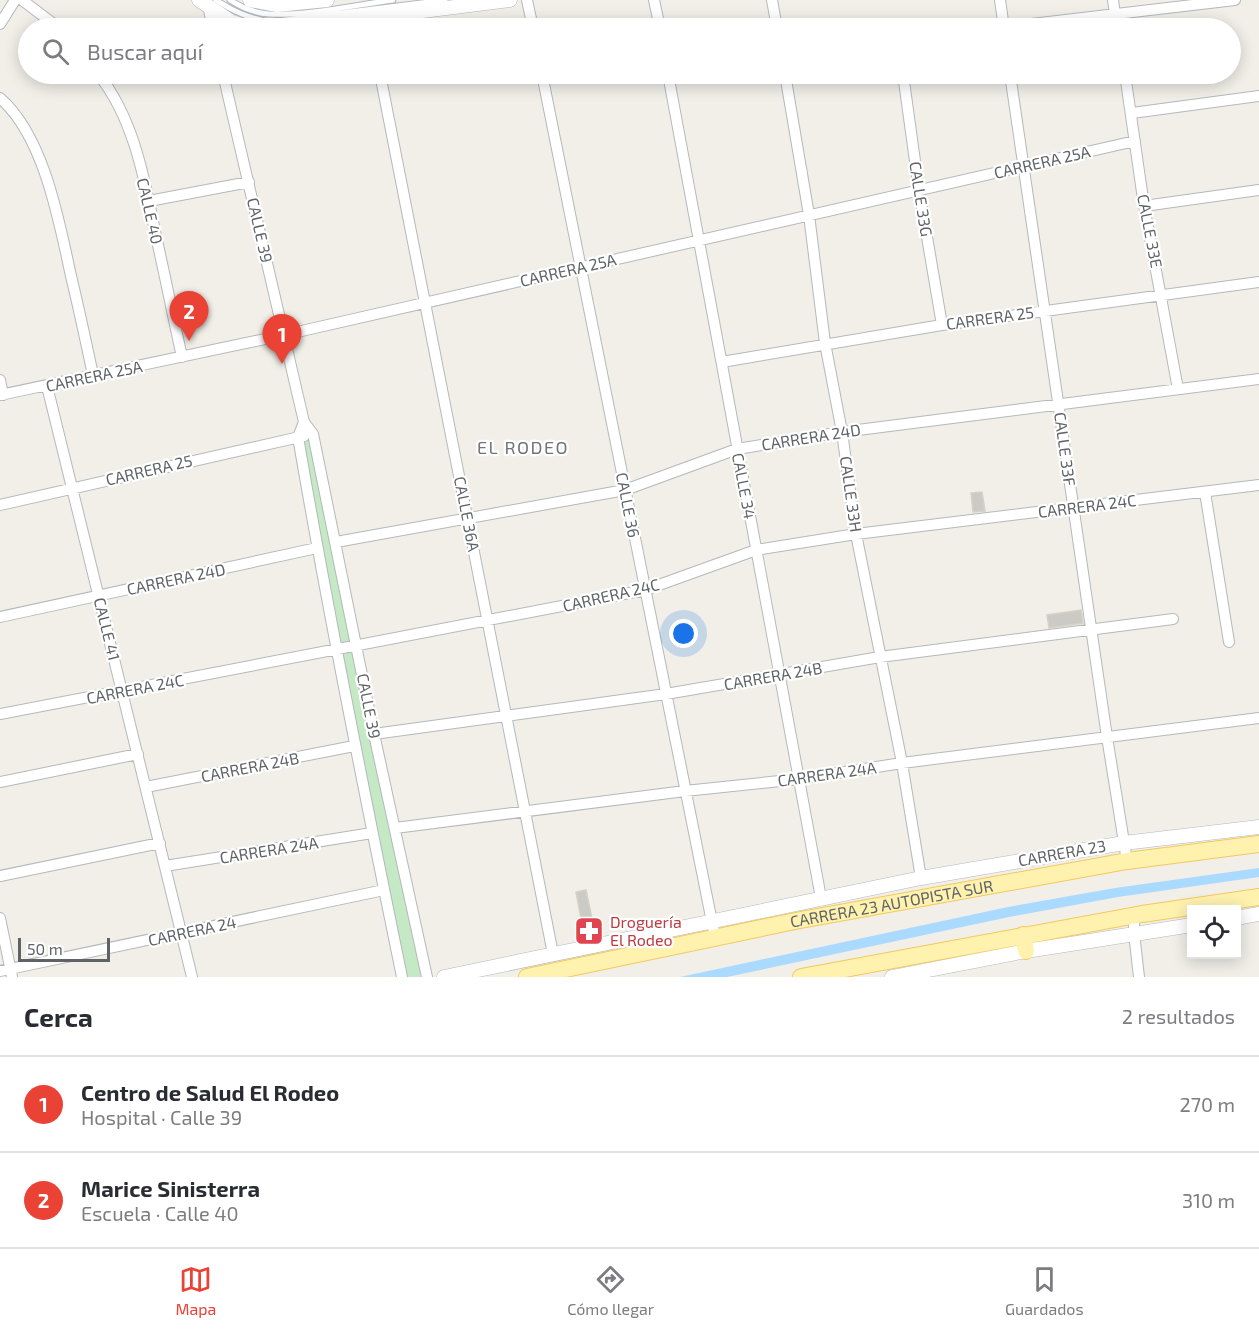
<!DOCTYPE html>
<html lang="es">
<meta charset="utf-8">
<style>
body{margin:0;font-family:"Exo 2",sans-serif;background:#f2f2f3;color:#2b2b33}
.controls{position:absolute;right:18px;bottom:18px;display:grid;overflow:hidden;border-radius:0px;box-shadow:0 3px 15px #0003}
.controls button{width:54px;height:54px;display:grid;place-items:center;padding:0;border:0;border-bottom:2px solid #e1e1e2;background:#fff;color:#2b2b33;font:30px sans-serif}
.scale{position:absolute;left:18px;bottom:15px;width:92px;box-sizing:border-box;padding-left:6px;border:3px solid #5f6368;border-top:0;font-size:16px;line-height:21px;white-space:nowrap;color:#5f6368;-webkit-text-stroke:4px #fff;paint-order:stroke}
.you{position:absolute;left:684px;top:634px;width:21px;height:21px;margin:-15px;border:4px solid #fff;border-radius:50%;background:#1a73e8;box-shadow:0 0 0 9px #1a73e833}
.badge{display:grid;place-items:center;width:39px;height:39px;border-radius:50%;background:#ea4335;color:#fff;font-size:20px;font-weight:700}
.pin{position:absolute;translate:-50% -50px;filter:drop-shadow(0 2px 3px #0008)}
.pin::after{content:'';position:absolute;top:32px;width:21px;height:18px;background:inherit;clip-path:polygon(0 0,100% 0,50% 100%)}
.list{margin:0;padding:0;list-style:none}
h2{display:flex;justify-content:space-between;align-items:center;height:78px;margin:0;padding:0 24px;font-size:26px}
h2 small{font-size:20px;font-weight:400;color:#7c7c81}
.list li{display:grid;grid-template-columns:39px 1fr auto;gap:18px;align-items:center;box-sizing:border-box;height:96px;padding:0 24px;border-top:2px solid #e1e1e2}
.list b{display:block;font-size:22px;white-space:nowrap}
.list p{margin:0;font-size:20px;white-space:nowrap;color:#7c7c81}
.list em{font-size:20px;font-style:normal;color:#7c7c81}
.icon{flex:none;width:33px;height:33px;fill:none;stroke:currentColor;stroke-width:2;stroke-linecap:round;stroke-linejoin:round}
.map{position:relative;flex:none;width:1259px;height:977px;overflow:hidden}
.search{position:absolute;background:#fff;box-shadow:0 3px 15px #0003;left:18px;right:18px;top:18px;height:66px;display:flex;align-items:center;gap:15px;box-sizing:border-box;padding:0 21px;border-radius:33px;color:#7c7c81;font-size:22px}
.sheet{height:270px;background:#fff}
nav{display:flex;justify-content:space-around;align-items:center;box-sizing:border-box;height:84px;border-top:2px solid #e1e1e2;background:#fff;font-size:16px;color:#7c7c81}
nav a{display:grid;justify-items:center;gap:3px}
nav .on{color:#ea4335}
.map>svg:first-child{display:block}
.green{fill:#c5e8c5}
.water{fill:#aadaff}
.building{fill:#cccac5;stroke:#d6d1c6;stroke-width:1.5}
.lines{fill:none;stroke-linecap:round;stroke-linejoin:round}
.service-casing{stroke:#b5b8bc;stroke-width:7}
.minor-casing{stroke:#b5b8bc;stroke-width:12}
.tertiary-casing{stroke:#b5b8bc;stroke-width:15}
.primary-casing{stroke:#f2c960;stroke-width:18}
.service{stroke:#fff;stroke-width:5}
.minor{stroke:#fff;stroke-width:10}
.tertiary{stroke:#fff;stroke-width:14}
.primary{stroke:#fff2af;stroke-width:16}
.labels{text-anchor:middle;stroke-width:4.5;stroke-linejoin:round;paint-order:stroke}
.street-label{font-size:16px;fill:#5f6368;stroke:#fff}
.health-label{font-size:16px;fill:#be3a42;stroke:#fff;text-anchor:start}
.neighbourhood-label{font-size:18px;letter-spacing:1.5px;fill:#70757a;stroke:#fff}
</style>
<div class="map">
<svg width="1259" height="977" viewBox="0 0 1259 977">
<rect width="100%" height="100%" fill="#f1efe8"/>
<path class="green" d="M313,434L427,977H402L298,437Z"/>
<path class="water" d="M1259,868V877L1118,897L1009,917L727,977H680L1008,907L1115,888Z"/>
<path class="building" d="M982,492L985,511L973,512L971,493Z
M1081,610L1083,623L1049,628L1047,615Z
M586,890L595,933L584,935L576,892Z"/>
<g class="lines">
<g class="service-casing">
<path id="service" d="M216,0C234,12 249,18 270,22L445,0
M230,0C242,8 255,13 269,14C307,16 355,5 393,0"/>
</g>
<g class="minor-casing">
<path id="minor" d="M22,0L59,28
M527,0L533,28
M654,0L660,28
M772,0L777,28
M1000,0L1004,28
M1113,0L1117,28
M208,6L213,28
M0,24L15,0
M997,28L1235,0
M98,74C134,118 145,181 156,236C165,276 173,316 182,357
M223,74L304,422L313,434L374,734L427,977
M380,74L553,954
M542,74L715,937
M668,74L821,898
M785,74L809,215L825,343L842,432L856,534L902,763L921,878
M903,74L919,190L942,325
M1010,74L1107,737L1127,861
M1125,74L1144,206L1178,389
M0,98C44,136 59,221 71,276C79,309 86,342 93,375
M1132,113L1259,96
M149,201L249,182
M1144,206L1259,190
M722,362L942,325L1259,282
M0,380L3,395
M47,386L192,977
M0,395L284,335L1135,141
M304,422L298,437C329,618 365,797 402,977
M1205,492L1229,642
M0,505L304,436
M336,542L625,490L737,449L842,432L1259,379
M0,617L317,548
M0,714L645,590L756,550L856,534L1259,485
M374,734L666,694L880,657L1173,619
M0,782L138,754
M146,787L354,746
M395,828L685,791L799,779L902,763L1259,718
M165,866L372,833
M0,876L160,843
M1134,916V933L1139,977
M0,918L12,977
M0,971L384,890"/>
</g>
<g class="tertiary-casing">
<path id="tertiary" d="M199,0L232,22L250,28
M250,0L277,5L327,0
M288,28L510,0
M1236,918L1259,914
M444,977L921,878L1124,843L1259,827
M892,977L1026,951L1192,925"/>
</g>
<g class="primary-casing">
<g id="primary">
<path d="M1023,935L1026,951"/>
<path id="s1" d="M527,977L795,921L1127,861L1259,844"/>
<path d="M801,977L1142,914L1259,897"/>
</g>
</g>
<use href="#service" class="service"/>
<use href="#minor" class="minor"/>
<use href="#tertiary" class="tertiary"/>
<use href="#primary" class="primary"/>
</g>
<defs>
<g id="pharmacy-square" transform="scale(1.5)"><rect x="-9" y="-9" width="18" height="18" rx="4" fill="#e0444e" stroke="#fff"/><path d="M-2-6h4v4h4v4h-4v4h-4v-4h-4v-4h4Z" fill="#fff"/></g>
</defs>
<g fill-rule="evenodd">
<use href="#pharmacy-square" x="589" y="931"/>
</g>
<g class="labels">
<g class="street-label">
<text transform="translate(1042 162) rotate(-13)" y="6">CARRERA 25A</text>
<text transform="translate(921 199) rotate(81)" y="6">CALLE 33G</text>
<text transform="translate(150 211) rotate(77)" y="6">CALLE 40</text>
<text transform="translate(260 230) rotate(77)" y="6">CALLE 39</text>
<text transform="translate(1150 231) rotate(79)" y="6">CALLE 33E</text>
<text transform="translate(568 270) rotate(-13)" y="6">CARRERA 25A</text>
<text transform="translate(990 318) rotate(-8)" y="6">CARRERA 25</text>
<text transform="translate(94 376) rotate(-12)" y="6">CARRERA 25A</text>
<text transform="translate(811 437) rotate(-9)" y="6">CARRERA 24D</text>
<text transform="translate(1065 449) rotate(82)" y="6">CALLE 33F</text>
<text transform="translate(149 470) rotate(-13)" y="6">CARRERA 25</text>
<text transform="translate(744 486) rotate(79)" y="6">CALLE 34</text>
<text transform="translate(851 494) rotate(82)" y="6">CALLE 33H</text>
<text transform="translate(628 505) rotate(79)" y="6">CALLE 36</text>
<text transform="translate(1087 506) rotate(-7)" y="6">CARRERA 24C</text>
<text transform="translate(467 514) rotate(79)" y="6">CALLE 36A</text>
<text transform="translate(176 579) rotate(-12)" y="6">CARRERA 24D</text>
<text transform="translate(611 595) rotate(-13)" y="6">CARRERA 24C</text>
<text transform="translate(107 629) rotate(76)" y="6">CALLE 41</text>
<text transform="translate(773 676) rotate(-10)" y="6">CARRERA 24B</text>
<text transform="translate(135 689) rotate(-11)" y="6">CARRERA 24C</text>
<text transform="translate(369 706) rotate(79)" y="6">CALLE 39</text>
<text transform="translate(250 767) rotate(-11)" y="6">CARRERA 24B</text>
<text transform="translate(827 774) rotate(-8)" y="6">CARRERA 24A</text>
<text transform="translate(269 850) rotate(-9)" y="6">CARRERA 24A</text>
<text transform="translate(1062 853) rotate(-10)" y="6">CARRERA 23</text>
<text dy="6" stroke="none"><textPath href="#s1" startOffset="372">CARRERA 23 AUTOPISTA SUR</textPath></text>
<text transform="translate(192 931) rotate(-12)" y="6">CARRERA 24</text>
</g>
<g class="health-label">
<text x="610" y="928">Droguería<tspan x="610" dy="18">El Rodeo</tspan></text>
</g>
<g class="neighbourhood-label">
<text x="523" y="454">EL RODEO</text>
</g>
</g>
</svg>
<div class="controls">
<button><svg class="icon" aria-label="locate" viewBox="0 0 24 24"><circle cx="12" cy="12" r="6"/><path d="M12 2v4M12 18v4M2 12h4M18 12h4"/></svg></button>
</div>
<div class="scale">50 m</div>
<div class="you"></div>
<div class="pin badge" style="left:282px;top:364px">1</div>
<div class="pin badge" style="left:189px;top:341px">2</div>
<div class="search"><svg class="icon" aria-label="search" viewBox="0 0 24 24"><circle cx="10" cy="10" r="6"/><path d="M15 15l6 6"/></svg>Buscar aquí</div>
</div>
<section class="sheet">
<h2>Cerca<small>2 resultados</small></h2>
<ul class="list">
<li><span class="badge">1</span><div><b>Centro de Salud El Rodeo</b><p>Hospital · Calle 39</p></div><em>270 m</em></li>
<li><span class="badge">2</span><div><b>Marice Sinisterra</b><p>Escuela · Calle 40</p></div><em>310 m</em></li>
</ul>
</section>
<nav>
<a class="on"><svg class="icon" aria-label="map" viewBox="0 0 24 24"><path d="M3 6l6-2 6 2 6-2v14l-6 2-6-2-6 2zM9 4v14M15 6v14"/></svg>Mapa</a>
<a><svg class="icon" aria-label="directions" viewBox="0 0 24 24"><path d="M12 3l9 9-9 9-9-9zM9 14v-3h6M13 9l2 2-2 2"/></svg>Cómo llegar</a>
<a><svg class="icon" aria-label="saved" viewBox="0 0 24 24"><path d="M7 4h10v16l-5-4-5 4z"/></svg>Guardados</a>
</nav>
